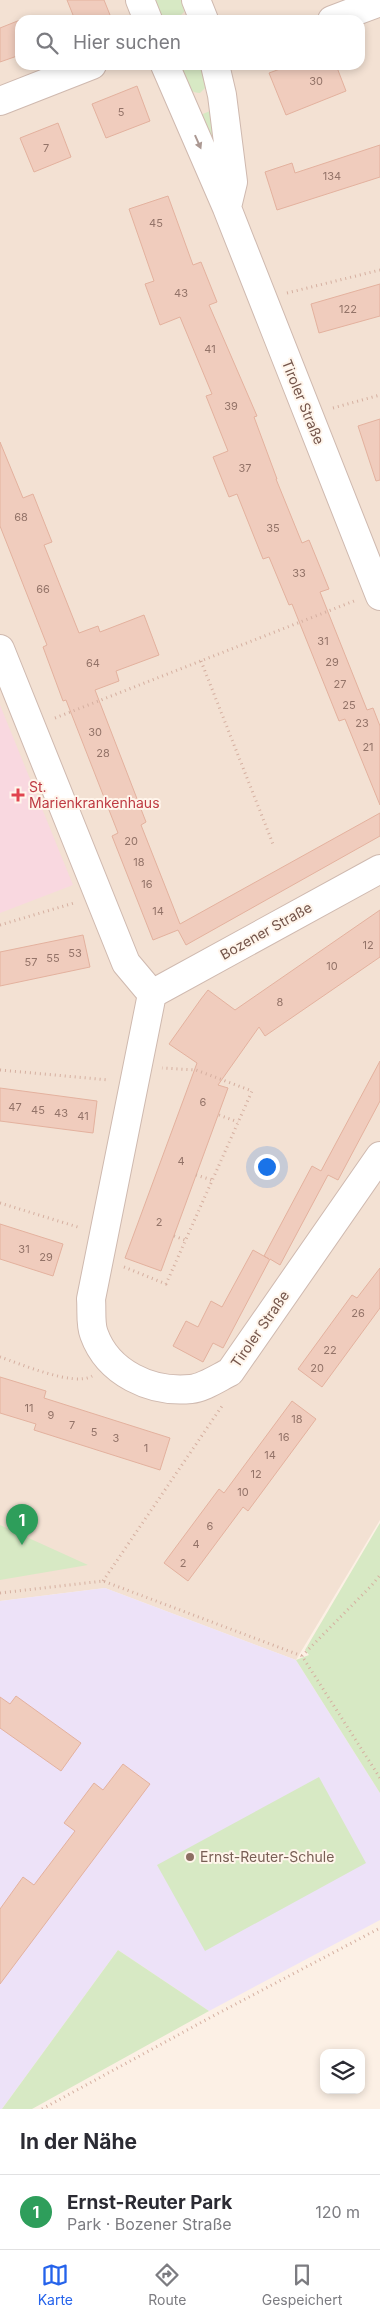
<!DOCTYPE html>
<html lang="de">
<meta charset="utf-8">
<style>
body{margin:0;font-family:Inter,sans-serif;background:#f2f2f3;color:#2b2b33}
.controls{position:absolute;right:15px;bottom:15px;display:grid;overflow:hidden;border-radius:10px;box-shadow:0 2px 8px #0003}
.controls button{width:45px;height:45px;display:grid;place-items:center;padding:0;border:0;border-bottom:1px solid #e1e1e2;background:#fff;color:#2b2b33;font:25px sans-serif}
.you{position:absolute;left:266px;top:1166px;width:18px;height:18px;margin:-12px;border:4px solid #fff;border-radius:50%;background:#1a73e8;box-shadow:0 0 0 8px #1a73e833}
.badge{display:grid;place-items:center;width:32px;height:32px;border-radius:50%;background:#2563eb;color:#fff;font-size:16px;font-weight:700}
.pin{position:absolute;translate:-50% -41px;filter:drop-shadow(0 1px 2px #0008)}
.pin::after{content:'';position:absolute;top:26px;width:18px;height:15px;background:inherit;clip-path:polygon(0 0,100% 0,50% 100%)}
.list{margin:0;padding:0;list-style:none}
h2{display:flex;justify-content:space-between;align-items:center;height:65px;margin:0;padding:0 20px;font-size:21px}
h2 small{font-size:16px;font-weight:400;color:#7c7c81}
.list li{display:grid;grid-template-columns:32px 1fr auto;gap:15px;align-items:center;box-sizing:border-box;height:75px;padding:0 20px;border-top:1px solid #e1e1e2}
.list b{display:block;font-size:19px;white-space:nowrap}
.list p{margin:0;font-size:16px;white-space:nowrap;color:#7c7c81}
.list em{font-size:16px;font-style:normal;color:#7c7c81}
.icon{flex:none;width:28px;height:28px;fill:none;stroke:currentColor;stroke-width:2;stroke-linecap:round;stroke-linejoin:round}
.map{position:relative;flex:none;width:380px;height:2109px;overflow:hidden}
.search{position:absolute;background:#fff;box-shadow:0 2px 8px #0003;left:15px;right:15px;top:15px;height:55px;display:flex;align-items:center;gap:12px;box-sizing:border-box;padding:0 18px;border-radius:15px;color:#7c7c81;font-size:19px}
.sheet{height:140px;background:#fff}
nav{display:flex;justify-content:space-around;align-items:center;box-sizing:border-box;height:70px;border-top:1px solid #e1e1e2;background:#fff;font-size:14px;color:#7c7c81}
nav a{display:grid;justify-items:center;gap:2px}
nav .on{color:#2563eb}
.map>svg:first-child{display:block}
.residential{fill:#f3e1d3;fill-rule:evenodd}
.education{fill:#ede2f8}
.medical{fill:#f9d8e0}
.green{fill:#d7e9c4}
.building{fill:#f0ccbd;stroke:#e3b19e}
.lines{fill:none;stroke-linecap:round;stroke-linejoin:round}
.minor-casing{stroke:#cfb9af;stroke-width:30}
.path{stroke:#d5afa0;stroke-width:3;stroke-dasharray:1 4;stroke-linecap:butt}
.minor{stroke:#fff;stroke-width:28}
.oneway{fill:#ac9993}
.health-dot{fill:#e0444e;stroke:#fff5eb;stroke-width:2}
.education-dot{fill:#8d6e63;stroke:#fff5eb;stroke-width:2}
.labels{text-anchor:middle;stroke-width:4;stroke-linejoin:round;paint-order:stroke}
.number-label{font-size:11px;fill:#937368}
.street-label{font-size:14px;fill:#74554b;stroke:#fff5eb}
.health-label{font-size:14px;fill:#be3a42;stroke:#fff5eb;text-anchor:start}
.education-label{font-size:14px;fill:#785e54;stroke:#fff5eb;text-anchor:start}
</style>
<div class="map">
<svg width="380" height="2109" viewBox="0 0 380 2109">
<rect width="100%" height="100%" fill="#fcf0e5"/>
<path class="residential" d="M0,0H380V1520L296,1660L105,1588L0,1601ZM20,20H360V65H20Z"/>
<path class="education" d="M105,1588L296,1660L380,1793V1920L209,2011L118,1950L2,2109H0V1601Z"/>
<path class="medical" d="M0,705L73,885L0,913Z"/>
<path class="green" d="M154,0H183L184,12L177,19C162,19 159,13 154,0Z
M178,65H202L205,88L200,93C185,93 183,77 178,65Z
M210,111L217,154L198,116Z
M380,1523V1793L296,1660L309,1655L305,1650Z
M0,1525L88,1565L0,1580Z
M319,1777L366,1863L205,1951L157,1865Z
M118,1950L209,2011L32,2109H2Z"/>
<path class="building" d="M67,0H104L112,20H75Z
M20,20V55L0,62V28Z
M291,65H336L346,91L286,115L269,73Z
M137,86L150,121L106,138L92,104Z
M58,123L71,157L34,172L20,138Z
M380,145V177L277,210L265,172L292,163L295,173Z
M168,196L193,265L201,262L217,302L209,305L257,416L254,417L277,479H276L302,543L309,540L329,589L320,592L367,710L373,708L380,726V805L345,719L339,721L292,604L289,605L269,557L263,559L237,494L229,497L213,457L228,451L206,396L212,394L180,317L160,325L145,284L154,281L129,209Z
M380,284V316L319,333L311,304Z
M380,419V480L376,481L358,426Z
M0,442L23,498L33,494L52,542L44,545L79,633L98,626L100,632L144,615L159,655L116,671L119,681L95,690L146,822L141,825L180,924L380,813V836L186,945L178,930L153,940L112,836L118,833L66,700L63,701L43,647L47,645L0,526Z
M380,910V957L265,1036L259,1027L218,1085L228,1088L161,1271L125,1258L197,1063L169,1044L201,999L208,990L235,1010Z
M83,935L90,967L0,986V952Z
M380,1061V1101L338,1180L328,1175L280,1265L270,1259L223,1348L213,1343L203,1362L173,1346L186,1321L198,1327L211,1301L222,1307L253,1250L269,1259L264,1256L312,1166L321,1171Z
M0,1088L97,1101L93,1133L0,1121Z
M0,1224L63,1244L53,1276L0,1259Z
M380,1268V1308L322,1387L298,1369L352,1295L357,1298Z
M0,1377L46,1391L44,1398L170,1438L160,1470L34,1430L36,1424L0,1413Z
M292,1401L316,1419L248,1511L243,1507L188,1581L164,1563L219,1489L224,1493Z
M16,1696L81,1743L61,1771L0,1728V1697L10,1704Z
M123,1764L150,1784L0,1984V1909L23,1877L34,1885L75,1831L64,1823L94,1783L103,1790Z"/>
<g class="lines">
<g class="minor-casing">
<path id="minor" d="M140,0L148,20
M196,0L204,20
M332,20L380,2
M165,65L227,208L380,596
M215,65L222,95L233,182L227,207
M0,101L92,65
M0,649L126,963L152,994
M152,994L91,1299C92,1310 90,1324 94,1334C108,1373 151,1393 191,1389C203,1388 218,1378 230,1372L380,1156
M152,994L380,869"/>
</g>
<path class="path" d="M287,293L380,270
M333,408L380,395
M201,661L273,844
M55,718L354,601
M0,925L74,903
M0,1070L109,1080
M219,1115L238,1122
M196,1175L212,1180
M0,1203L81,1228
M174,1236L185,1240
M124,1267L166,1284L252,1091L196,1070L162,1068
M0,1357C21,1364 74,1387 92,1376
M103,1581L222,1406
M0,1593L103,1581L302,1656L380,1778
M302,1656L372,1585L380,1575
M42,2109L213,2016L380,1928"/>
<use href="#minor" class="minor"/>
</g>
<defs><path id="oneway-solid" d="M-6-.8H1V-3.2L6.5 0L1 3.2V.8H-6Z" transform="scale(1.25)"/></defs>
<use class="oneway" href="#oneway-solid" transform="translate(198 142) rotate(66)"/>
<path class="health-dot" d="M15.5 787.5h5v5h5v5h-5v5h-5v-5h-5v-5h5z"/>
<circle class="education-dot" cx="190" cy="1857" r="5"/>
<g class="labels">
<g class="number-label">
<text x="316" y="85">30</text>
<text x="121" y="116">5</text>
<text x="46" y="152">7</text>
<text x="332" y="180">134</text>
<text x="156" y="227">45</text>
<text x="181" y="297">43</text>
<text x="348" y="313">122</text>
<text x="210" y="353">41</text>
<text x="231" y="410">39</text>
<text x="245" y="472">37</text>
<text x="21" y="521">68</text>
<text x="273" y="532">35</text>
<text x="299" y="577">33</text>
<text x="43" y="593">66</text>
<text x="323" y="645">31</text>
<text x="332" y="666">29</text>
<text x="93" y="667">64</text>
<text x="340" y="688">27</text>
<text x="349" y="709">25</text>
<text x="362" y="727">23</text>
<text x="95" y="736">30</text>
<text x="368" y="751">21</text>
<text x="103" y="757">28</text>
<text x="131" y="845">20</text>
<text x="139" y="866">18</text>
<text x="147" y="888">16</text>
<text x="158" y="915">14</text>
<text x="368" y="949">12</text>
<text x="75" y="957">53</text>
<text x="53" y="962">55</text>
<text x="31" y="966">57</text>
<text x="332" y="970">10</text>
<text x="280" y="1006">8</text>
<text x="203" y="1106">6</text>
<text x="15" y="1111">47</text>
<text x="38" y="1114">45</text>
<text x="61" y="1117">43</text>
<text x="83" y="1120">41</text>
<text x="181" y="1165">4</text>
<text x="159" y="1226">2</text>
<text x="24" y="1253">31</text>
<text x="46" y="1261">29</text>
<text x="358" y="1317">26</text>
<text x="330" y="1354">22</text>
<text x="317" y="1372">20</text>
<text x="29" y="1412">11</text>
<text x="51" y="1419">9</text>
<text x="297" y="1423">18</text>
<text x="72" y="1429">7</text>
<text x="94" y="1436">5</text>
<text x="284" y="1441">16</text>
<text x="116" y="1442">3</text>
<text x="146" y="1452">1</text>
<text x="270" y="1459">14</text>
<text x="256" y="1478">12</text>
<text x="243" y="1496">10</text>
<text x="210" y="1530">6</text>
<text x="196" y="1548">4</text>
<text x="183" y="1567">2</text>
</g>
<g class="street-label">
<text transform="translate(303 402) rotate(68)" y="5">Tiroler Straße</text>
<text transform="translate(266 931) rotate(-29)" y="5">Bozener Straße</text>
<text transform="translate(260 1329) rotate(-55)" y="5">Tiroler Straße</text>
</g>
<g class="health-label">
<text x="29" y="792">St.<tspan x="29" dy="16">Marienkrankenhaus</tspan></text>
</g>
<g class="education-label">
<text x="200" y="1862">Ernst-Reuter-Schule</text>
</g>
</g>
</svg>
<div class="controls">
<button><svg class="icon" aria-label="layers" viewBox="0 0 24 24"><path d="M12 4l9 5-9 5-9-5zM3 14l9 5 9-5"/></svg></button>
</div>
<div class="you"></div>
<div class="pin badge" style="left:22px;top:1545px;background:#2e9e5b">1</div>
<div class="search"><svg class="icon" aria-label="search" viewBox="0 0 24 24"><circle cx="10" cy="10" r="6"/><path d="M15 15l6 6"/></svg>Hier suchen</div>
</div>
<section class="sheet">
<h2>In der Nähe<small></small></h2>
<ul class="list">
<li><span class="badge" style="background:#2e9e5b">1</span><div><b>Ernst-Reuter Park</b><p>Park · Bozener Straße</p></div><em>120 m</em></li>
</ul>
</section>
<nav>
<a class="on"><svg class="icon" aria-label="map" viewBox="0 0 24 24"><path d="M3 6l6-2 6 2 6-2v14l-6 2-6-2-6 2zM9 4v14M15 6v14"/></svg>Karte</a>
<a><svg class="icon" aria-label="directions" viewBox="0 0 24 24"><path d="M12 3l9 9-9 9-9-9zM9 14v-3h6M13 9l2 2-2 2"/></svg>Route</a>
<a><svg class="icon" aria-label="saved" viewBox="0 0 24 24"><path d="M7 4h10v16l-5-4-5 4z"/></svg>Gespeichert</a>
</nav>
